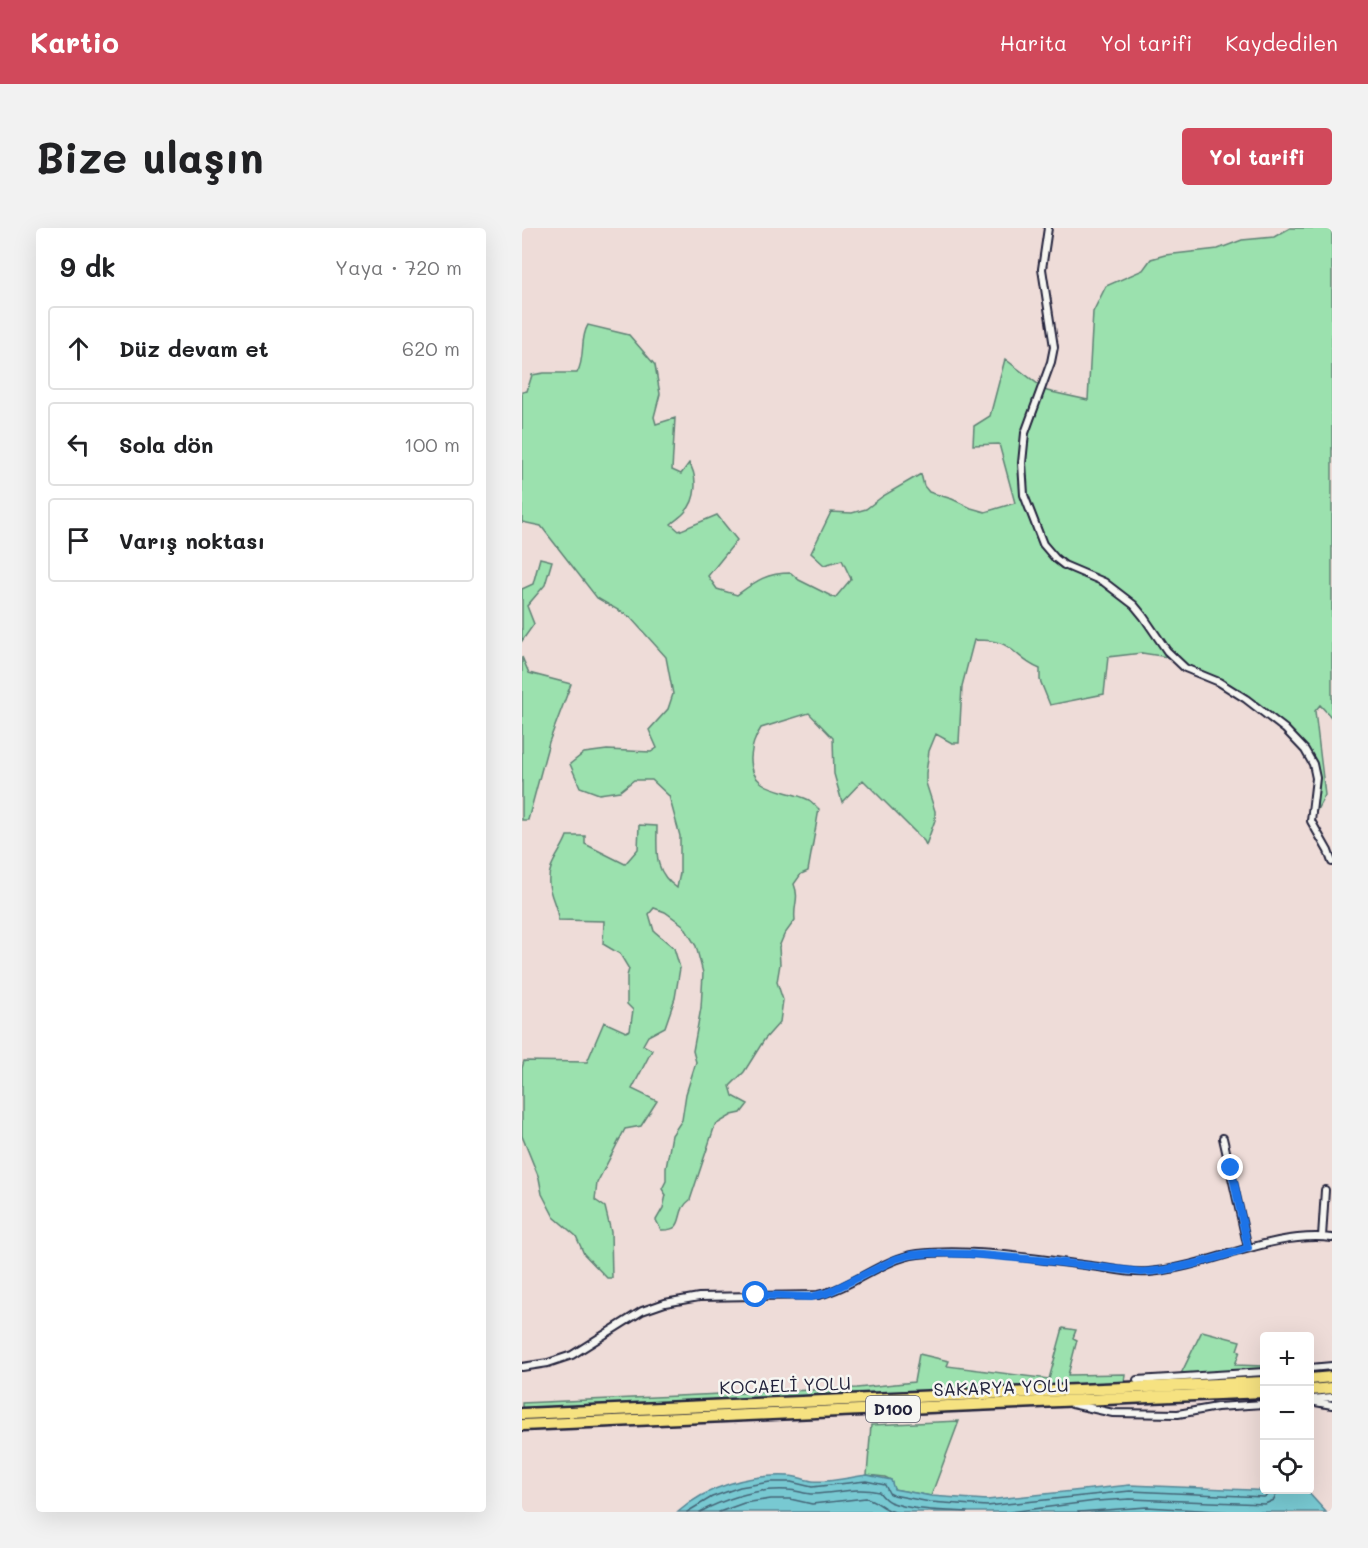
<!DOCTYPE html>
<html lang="tr">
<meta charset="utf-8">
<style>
body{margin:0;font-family:Mali,sans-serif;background:#f2f2f2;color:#202124}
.controls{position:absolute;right:18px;bottom:18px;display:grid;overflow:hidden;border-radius:6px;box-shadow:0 6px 24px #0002}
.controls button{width:54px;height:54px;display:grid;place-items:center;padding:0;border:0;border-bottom:2px solid #e0e0e0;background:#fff;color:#202124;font:30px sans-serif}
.stop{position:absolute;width:18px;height:18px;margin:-14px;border:4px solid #1a73e8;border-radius:50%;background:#fff}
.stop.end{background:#1a73e8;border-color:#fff;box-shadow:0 2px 6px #0008}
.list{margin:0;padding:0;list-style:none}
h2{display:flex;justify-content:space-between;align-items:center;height:78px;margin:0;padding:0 24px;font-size:26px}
h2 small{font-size:20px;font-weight:400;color:#757577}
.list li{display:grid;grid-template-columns:39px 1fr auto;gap:18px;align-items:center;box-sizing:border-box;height:84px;margin:0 12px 12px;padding:0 12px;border:2px solid #e0e0e0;border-radius:6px}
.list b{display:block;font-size:22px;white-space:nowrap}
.list em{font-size:20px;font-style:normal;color:#757577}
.icon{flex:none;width:33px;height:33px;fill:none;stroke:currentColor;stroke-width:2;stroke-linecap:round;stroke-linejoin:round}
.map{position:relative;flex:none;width:810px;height:1284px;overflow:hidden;border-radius:6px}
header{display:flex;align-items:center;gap:36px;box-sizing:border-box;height:84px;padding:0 30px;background:#d1495b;color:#fff}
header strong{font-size:28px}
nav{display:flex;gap:33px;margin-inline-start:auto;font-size:21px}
.intro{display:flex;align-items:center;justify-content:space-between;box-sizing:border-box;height:144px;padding:0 36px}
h1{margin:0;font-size:42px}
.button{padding:15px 27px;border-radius:6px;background:#d1495b;color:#fff;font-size:21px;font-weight:700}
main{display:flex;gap:36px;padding:0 36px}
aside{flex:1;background:#fff;border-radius:6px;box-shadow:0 6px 24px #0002}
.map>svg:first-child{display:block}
.green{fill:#9be1ae;stroke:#5e8274;stroke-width:1.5}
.water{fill:#78c9d2;stroke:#568696;stroke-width:1.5}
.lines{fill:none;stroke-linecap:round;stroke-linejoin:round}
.shore{stroke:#446577;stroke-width:1.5}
.street-casing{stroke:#22223b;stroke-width:10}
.highway-casing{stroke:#22223b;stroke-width:15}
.street{stroke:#f6f6f2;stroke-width:6}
.highway{stroke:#f6e281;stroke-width:10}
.route{stroke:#1a73e8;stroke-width:8}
.labels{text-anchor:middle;stroke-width:5;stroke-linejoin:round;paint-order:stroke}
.shield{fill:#f6f6f2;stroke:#626272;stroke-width:1.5}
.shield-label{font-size:16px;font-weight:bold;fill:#22223b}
.street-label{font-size:18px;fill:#22223b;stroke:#f6f6f2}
</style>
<header>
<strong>Kartio</strong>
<nav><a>Harita</a><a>Yol tarifi</a><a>Kaydedilen</a></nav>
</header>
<div class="intro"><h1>Bize ulaşın</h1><a class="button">Yol tarifi</a></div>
<main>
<aside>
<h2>9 dk<small>Yaya · 720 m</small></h2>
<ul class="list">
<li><svg class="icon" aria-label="ahead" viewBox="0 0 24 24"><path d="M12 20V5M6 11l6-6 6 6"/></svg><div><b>Düz devam et</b></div><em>620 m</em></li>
<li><svg class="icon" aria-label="left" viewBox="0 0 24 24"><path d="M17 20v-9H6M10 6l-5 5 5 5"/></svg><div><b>Sola dön</b></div><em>100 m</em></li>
<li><svg class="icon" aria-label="arrive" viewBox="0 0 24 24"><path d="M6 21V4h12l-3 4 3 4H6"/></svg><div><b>Varış noktası</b></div></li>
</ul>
</aside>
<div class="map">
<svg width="810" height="1284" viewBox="0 0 810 1284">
<rect width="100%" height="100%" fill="#eedcd8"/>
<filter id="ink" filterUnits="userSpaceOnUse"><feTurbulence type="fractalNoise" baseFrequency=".0167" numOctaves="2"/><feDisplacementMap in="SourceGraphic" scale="12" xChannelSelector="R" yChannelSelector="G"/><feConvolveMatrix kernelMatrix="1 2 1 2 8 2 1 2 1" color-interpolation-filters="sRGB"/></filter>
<g filter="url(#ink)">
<path class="green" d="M768,0H810V490L798,477L793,483L803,567L789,593L791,567V536L763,501L724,471L663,440L652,430L620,425L586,429L582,466L528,477L518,452V441C503,435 498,427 486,419C476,412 463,412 452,412L440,458L437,515H430L414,506L407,523L404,545V555L413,583V592L404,617L402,613L341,552L320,574L312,546L311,510L287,485L239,500C232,511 230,518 229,530C228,565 263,560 287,572C290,574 294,578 297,581L286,643L279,646L272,656C278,672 271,676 273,692L262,707L257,719L258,736L255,754L261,772L258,794L242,812L222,844L208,858L211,868L226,876L219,885L210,887L193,897L168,972C151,984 166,1003 139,1002L134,992L141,980L144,967L140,961L144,953V940L150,907L160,892L164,866L174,834L171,823L179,780L181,745L174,718L161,697L143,684L132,680L127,686L132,703L152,720L158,740L153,770L143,799L126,808L121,817L130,822L110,861L135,873L119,898L103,901L75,955L73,972L83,979L89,1004L90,1050H85L62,1026L54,1008L32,989L20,966L17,950L0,908V840L2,833L65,834L82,794L104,804L108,802L111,782L105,776V748L107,741L98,726L81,716L82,693L36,692C36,679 28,669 27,656C25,636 39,625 45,608H63V616L103,636L116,621L117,597L135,598C135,624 131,643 155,660L158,645V608L147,568L130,552H112L98,563L77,566L58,559L48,536L62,525L85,522L129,524L135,520L127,502L146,481L151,466L144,429L108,389L75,370L19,298L0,294V164L5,163L10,147L22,145H55C64,129 57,112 66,97L107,107L133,137L138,166L132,189L134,196L153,190L150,242L159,246L167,235C176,248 175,272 163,284C159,289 153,292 149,296L157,303L195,287L215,312L186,348L195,361L215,367C234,353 244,345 269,345L277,352L313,370L329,351L320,332L302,337L289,325L309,284L330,285L344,281L361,268L399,246L402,258L407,264L430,271L449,280L463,284L493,275L477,216L451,217L452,198L468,188L483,131L525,163L566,172L571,84L584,58L621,42L629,31L643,27L696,21L720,12L752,9Z
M18,330L30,333L23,357L5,378L12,396L0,413V361L11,356Z
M0,429L7,445L49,456L27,514L6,592H0Z
M541,1100L554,1102L551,1110L555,1112L546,1147L603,1146L602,1156L0,1180V1175L335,1160L392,1154L397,1126L427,1133L425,1138L527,1151Z
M680,1103L718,1113L715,1122L718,1123L713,1137L742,1138V1141L658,1148Z
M437,1193L409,1268L371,1261L369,1252L363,1249L345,1247L349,1197Z"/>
<path class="water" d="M345,1247L369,1252L372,1261L409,1268L465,1272L608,1257L753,1263L755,1262H784L804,1284H156C185,1258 229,1246 267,1248C275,1248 282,1252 290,1253C307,1255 328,1249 345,1247Z"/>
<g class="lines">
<path class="shore" d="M165,1284L190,1269L218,1259L248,1254H269L290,1259L344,1253L363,1257L367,1265L371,1267L408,1274L465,1278L608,1263L742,1269L746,1267L748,1262
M178,1284C205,1270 235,1260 266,1262C275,1262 284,1267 293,1266C315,1265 336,1259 357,1264C360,1268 363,1272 368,1274C391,1283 420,1282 445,1284
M197,1284L222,1275L249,1271H268L290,1276L344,1270C355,1272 361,1282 373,1284
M488,1284L574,1273L608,1271L743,1276L752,1272L756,1262
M556,1284L625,1279L711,1284"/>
<g class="street-casing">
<path id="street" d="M526,0L520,41L532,119L529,134L503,205L500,235L502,267L521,316L533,330L542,337L582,354L612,377L621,388L645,423L663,440L697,454L724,471L763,501L783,522L791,536L794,550L789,593L806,623L810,634
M701,910L726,1020
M800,1009L803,962
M0,1139L26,1135L50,1127L120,1083L143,1075L177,1069L296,1067C332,1059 359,1031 396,1026C450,1020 515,1031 569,1038C588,1040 607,1046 627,1044C689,1039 747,1003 810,1010
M788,1140L810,1138
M615,1152L742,1144
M791,1171L810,1169
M788,1173L810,1177
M550,1176L591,1185L656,1186L695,1179L742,1176"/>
</g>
<g class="highway-casing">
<path id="highway" d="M788,1151L810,1149
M788,1162L810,1160
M0,1186L742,1154
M0,1197L742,1164"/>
</g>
<use href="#street" class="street"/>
<use href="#highway" class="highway"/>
</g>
</g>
<g class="lines" filter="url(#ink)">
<path class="route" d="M234,1067L289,1069L305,1065L374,1031L389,1027L410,1025L448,1026L517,1032L619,1044C654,1043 692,1031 726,1020L709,940"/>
</g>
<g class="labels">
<rect class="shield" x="344" y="1168" width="54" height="26" rx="4.5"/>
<g class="shield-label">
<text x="371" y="1187">D100</text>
</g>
<g class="street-label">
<text transform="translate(263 1158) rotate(-2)" y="6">KOCAELİ YOLU</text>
<text transform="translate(479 1160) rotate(-2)" y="6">SAKARYA YOLU</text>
</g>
</g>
</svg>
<div class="controls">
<button>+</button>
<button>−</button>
<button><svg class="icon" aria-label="locate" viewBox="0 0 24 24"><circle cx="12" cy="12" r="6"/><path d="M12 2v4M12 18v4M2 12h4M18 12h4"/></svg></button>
</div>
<div class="stop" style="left:234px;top:1067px"></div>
<div class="stop end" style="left:709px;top:940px"></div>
</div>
</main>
